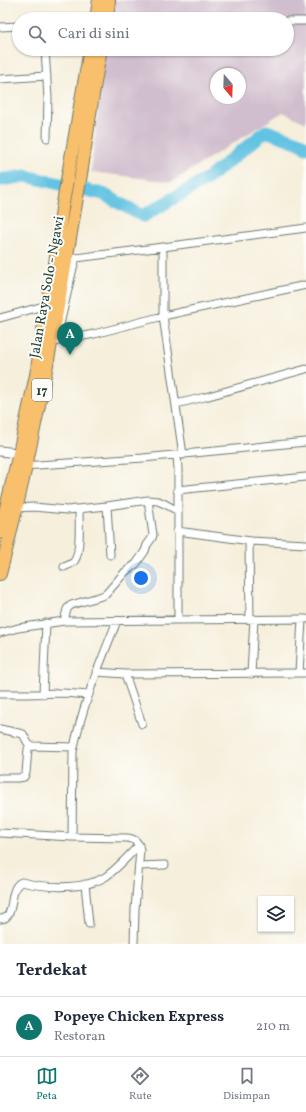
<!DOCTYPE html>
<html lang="id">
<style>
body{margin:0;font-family:Vollkorn,serif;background:#f2f2f3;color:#1f2937}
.controls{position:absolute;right:12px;bottom:12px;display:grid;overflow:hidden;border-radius:0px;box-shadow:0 1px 3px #0004}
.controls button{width:36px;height:36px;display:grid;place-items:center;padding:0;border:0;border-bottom:1px solid #e0e1e3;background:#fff;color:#1f2937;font:20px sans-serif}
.compass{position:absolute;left:210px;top:68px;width:36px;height:36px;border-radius:50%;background:#fff;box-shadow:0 1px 3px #0004;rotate:161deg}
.you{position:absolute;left:141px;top:578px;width:14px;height:14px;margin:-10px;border:3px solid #fff;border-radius:50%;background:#1a73e8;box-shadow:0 0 0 6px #1a73e833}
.badge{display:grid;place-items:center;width:26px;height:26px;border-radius:50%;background:#0f766e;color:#fff;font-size:13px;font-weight:700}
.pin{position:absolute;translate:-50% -33px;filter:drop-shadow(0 1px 2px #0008)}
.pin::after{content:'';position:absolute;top:21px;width:14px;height:12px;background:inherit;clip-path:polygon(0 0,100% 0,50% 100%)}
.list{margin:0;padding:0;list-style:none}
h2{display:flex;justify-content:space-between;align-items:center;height:52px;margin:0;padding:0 16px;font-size:17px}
h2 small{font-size:13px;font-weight:400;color:#747a83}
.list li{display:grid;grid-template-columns:26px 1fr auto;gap:12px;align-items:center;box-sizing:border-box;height:60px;padding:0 16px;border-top:1px solid #e0e1e3}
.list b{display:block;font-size:15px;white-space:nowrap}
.list p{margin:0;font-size:13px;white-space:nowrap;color:#747a83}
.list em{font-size:13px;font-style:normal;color:#747a83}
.icon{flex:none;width:22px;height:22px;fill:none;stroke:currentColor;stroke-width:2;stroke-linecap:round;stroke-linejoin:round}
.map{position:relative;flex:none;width:306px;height:944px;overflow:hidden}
.search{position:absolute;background:#fff;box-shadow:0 1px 3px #0004;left:12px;right:12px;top:12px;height:44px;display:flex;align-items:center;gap:10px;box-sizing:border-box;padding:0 14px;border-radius:22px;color:#747a83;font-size:15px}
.sheet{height:112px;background:#fff}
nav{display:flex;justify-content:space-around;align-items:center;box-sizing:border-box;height:56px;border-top:1px solid #e0e1e3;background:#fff;font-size:11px;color:#747a83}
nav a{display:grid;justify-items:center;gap:2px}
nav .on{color:#0f766e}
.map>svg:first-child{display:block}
.industrial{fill:#d0bdcd;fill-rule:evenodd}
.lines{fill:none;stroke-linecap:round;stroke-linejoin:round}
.river{stroke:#64c3e2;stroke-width:13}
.minor-casing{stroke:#6a7b6f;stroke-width:9}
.tertiary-casing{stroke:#6a7b6f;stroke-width:11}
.trunk-casing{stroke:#6a7b6f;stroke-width:14}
.minor{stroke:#fff;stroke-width:7}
.tertiary{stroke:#fff;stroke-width:9}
.trunk{stroke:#f8bf6c;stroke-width:12}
.labels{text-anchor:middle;stroke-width:4;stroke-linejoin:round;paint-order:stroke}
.shield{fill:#fdfcf7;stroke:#62766e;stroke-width:1}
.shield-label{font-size:13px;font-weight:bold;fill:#1f3d34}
.street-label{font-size:14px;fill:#1f3d34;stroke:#fdfcf7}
</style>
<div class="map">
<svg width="306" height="944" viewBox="0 0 306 944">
<rect width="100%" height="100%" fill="#fdfcf7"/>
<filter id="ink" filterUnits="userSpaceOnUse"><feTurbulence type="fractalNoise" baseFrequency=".025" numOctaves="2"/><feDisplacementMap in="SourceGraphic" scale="8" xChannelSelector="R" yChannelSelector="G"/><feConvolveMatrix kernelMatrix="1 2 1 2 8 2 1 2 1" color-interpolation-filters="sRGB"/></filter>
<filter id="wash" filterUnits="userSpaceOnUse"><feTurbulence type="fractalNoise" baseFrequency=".012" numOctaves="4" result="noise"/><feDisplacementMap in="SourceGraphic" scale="16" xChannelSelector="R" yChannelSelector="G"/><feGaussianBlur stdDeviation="0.9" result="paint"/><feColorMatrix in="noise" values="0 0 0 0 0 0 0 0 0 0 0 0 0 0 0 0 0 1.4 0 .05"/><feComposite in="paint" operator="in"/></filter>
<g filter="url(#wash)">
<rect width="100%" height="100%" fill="#f6efdc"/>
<path class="industrial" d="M109,0H306V123L283,112L216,154L172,182L91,172L104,49H287V19H107ZM216,74H240V98H216Z"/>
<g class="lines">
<path class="river" d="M0,180L26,176L103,194L143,216L207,179L266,131L300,143L306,148"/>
</g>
</g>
<g filter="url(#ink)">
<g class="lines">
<g class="minor-casing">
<path id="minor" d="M139,19H195
M287,21H306
M0,27L19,26
M45,49L48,98L47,138
M0,79L47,76
M163,247V316L183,455
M0,318L47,305
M57,341L59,333L61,320L73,268L76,258L163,247L306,228
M53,342L94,334L163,316L306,285
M176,404L205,397L306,369
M177,456L178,469V619
M23,466L143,458L306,442
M177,490L306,477
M107,506L110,555
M16,508L33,507L67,510L107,506L148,500L158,501L165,504L178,511
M177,531L251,541L306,544
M249,541L250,619
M64,567C68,565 73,564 75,560C81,550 79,521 79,509
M64,621L67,609L71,605L102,596L106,594L125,572L136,564L145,551L147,545L152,538L153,535L148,500
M0,633L18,628L64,621L306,619
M96,672L125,674L306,673
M299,673L302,619
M125,674L142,724
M251,674L254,619
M0,694H27L63,693L89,695
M43,694L46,623
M0,729L23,734L30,747
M0,778H18L24,777L26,773L28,749L30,747L32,746L74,747
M0,833L72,837L127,838C135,839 138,841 140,850L135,909L134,944
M72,837L73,752C82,706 100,663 117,621
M139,866L165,865
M85,884L89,924
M0,919C17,920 7,886 22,882C45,888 84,890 105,877C117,869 129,855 139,845"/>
</g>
<g class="tertiary-casing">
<path id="tertiary" d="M0,451L24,454"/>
</g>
<g class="trunk-casing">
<path id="trunk" d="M96,19L99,0
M107,19L109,0
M0,533L19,453L36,375L47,305L55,264L62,209L90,49
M0,574C35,441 59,305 82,168C88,129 93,89 101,49"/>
</g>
<use href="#minor" class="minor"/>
<use href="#tertiary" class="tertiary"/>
<use href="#trunk" class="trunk"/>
</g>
</g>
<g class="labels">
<rect class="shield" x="32" y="379" width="20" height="22" rx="3"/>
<g class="shield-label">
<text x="42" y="395">17</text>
</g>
<g class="street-label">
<text transform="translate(46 287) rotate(-80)" y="5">Jalan Raya Solo - Ngawi</text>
</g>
</g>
</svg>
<div class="controls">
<button><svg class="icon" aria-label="layers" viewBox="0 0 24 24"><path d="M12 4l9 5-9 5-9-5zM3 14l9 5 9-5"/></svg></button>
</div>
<svg class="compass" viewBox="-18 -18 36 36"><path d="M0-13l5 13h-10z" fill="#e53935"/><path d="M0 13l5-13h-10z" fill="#747a83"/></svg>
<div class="you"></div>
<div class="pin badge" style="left:70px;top:355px">A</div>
<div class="search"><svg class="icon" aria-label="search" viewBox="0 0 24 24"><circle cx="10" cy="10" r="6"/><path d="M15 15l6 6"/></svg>Cari di sini</div>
</div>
<section class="sheet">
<h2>Terdekat<small></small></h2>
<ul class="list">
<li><span class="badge">A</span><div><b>Popeye Chicken Express</b><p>Restoran</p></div><em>210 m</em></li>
</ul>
</section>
<nav>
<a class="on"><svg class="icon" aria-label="map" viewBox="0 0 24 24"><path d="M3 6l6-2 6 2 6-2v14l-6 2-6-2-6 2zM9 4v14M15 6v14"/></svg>Peta</a>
<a><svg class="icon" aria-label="directions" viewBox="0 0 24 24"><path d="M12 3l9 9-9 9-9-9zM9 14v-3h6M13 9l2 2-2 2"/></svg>Rute</a>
<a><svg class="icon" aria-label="saved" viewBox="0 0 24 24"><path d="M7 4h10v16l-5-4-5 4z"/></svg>Disimpan</a>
</nav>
